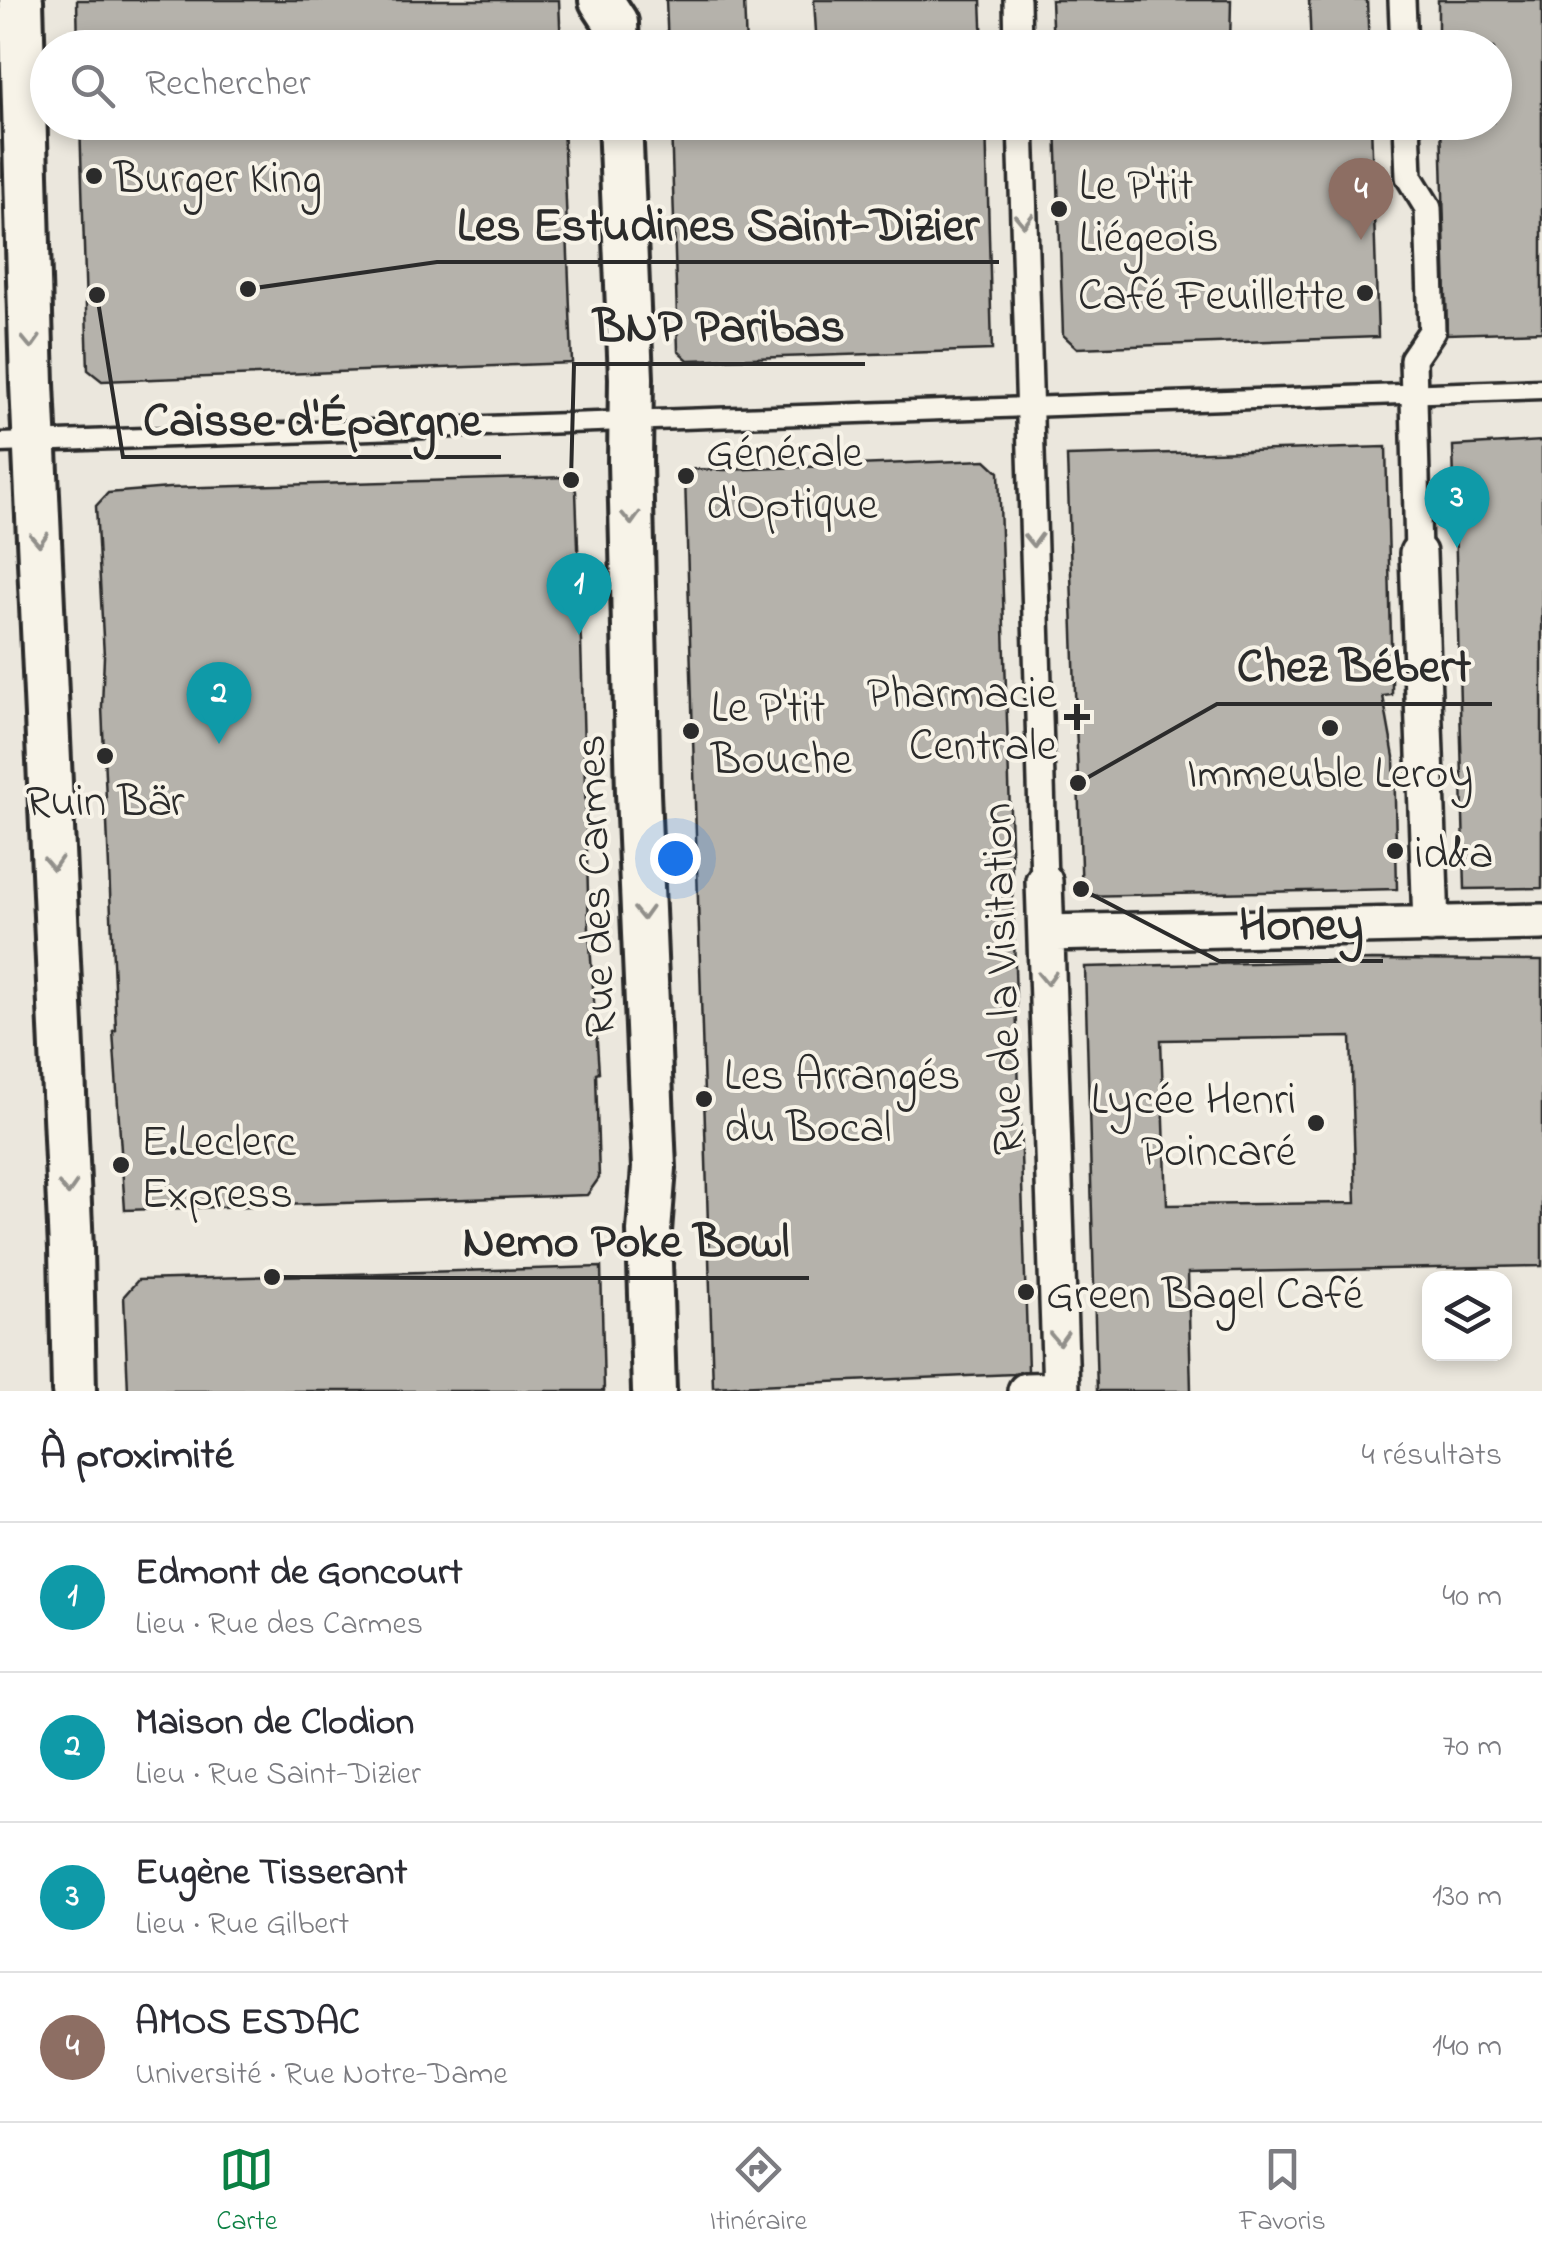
<!DOCTYPE html>
<html lang="fr">
<meta charset="utf-8">
<style>
body{margin:0;font-family:"Indie Flower",sans-serif;background:#f2f2f3;color:#2b2b33}
.controls{position:absolute;right:30px;bottom:30px;display:grid;overflow:hidden;border-radius:20px;box-shadow:0 5px 15px #0003}
.controls button{width:90px;height:90px;display:grid;place-items:center;padding:0;border:0;border-bottom:2px solid #e1e1e2;background:#fff;color:#2b2b33;font:50px sans-serif}
.you{position:absolute;left:675px;top:858px;width:35px;height:35px;margin:-25px;border:8px solid #fff;border-radius:50%;background:#1a73e8;box-shadow:0 0 0 15px #1a73e833}
.badge{display:grid;place-items:center;width:65px;height:65px;border-radius:50%;background:#0b8043;color:#fff;font-size:32px;font-weight:700}
.pin{position:absolute;translate:-50% -82px;filter:drop-shadow(0 2px 5px #0008)}
.pin::after{content:'';position:absolute;top:52px;width:35px;height:30px;background:inherit;clip-path:polygon(0 0,100% 0,50% 100%)}
.list{margin:0;padding:0;list-style:none}
h2{display:flex;justify-content:space-between;align-items:center;height:130px;margin:0;padding:0 40px;font-size:42px}
h2 small{font-size:32px;font-weight:400;color:#7c7c81}
.list li{display:grid;grid-template-columns:65px 1fr auto;gap:30px;align-items:center;box-sizing:border-box;height:150px;padding:0 40px;border-top:2px solid #e1e1e2}
.list b{display:block;font-size:38px;white-space:nowrap}
.list p{margin:0;font-size:32px;white-space:nowrap;color:#7c7c81}
.list em{font-size:32px;font-style:normal;color:#7c7c81}
.icon{flex:none;width:55px;height:55px;fill:none;stroke:currentColor;stroke-width:2;stroke-linecap:round;stroke-linejoin:round}
.map{position:relative;flex:none;width:1542px;height:1391px;overflow:hidden}
.search{position:absolute;background:#fff;box-shadow:0 5px 15px #0003;left:30px;right:30px;top:30px;height:110px;display:flex;align-items:center;gap:25px;box-sizing:border-box;padding:0 35px;border-radius:55px;color:#7c7c81;font-size:38px}
.sheet{height:730px;background:#fff}
nav{display:flex;justify-content:space-around;align-items:center;box-sizing:border-box;height:140px;border-top:2px solid #e1e1e2;background:#fff;font-size:28px;color:#7c7c81}
nav a{display:grid;justify-items:center;gap:5px}
nav .on{color:#0b8043}
.map>svg:first-child{display:block}
.building{fill:#b5b2ab;stroke:#2b2b2b;stroke-width:2.5;fill-rule:evenodd}
.lines{fill:none;stroke-linecap:round;stroke-linejoin:round}
.service-casing{stroke:#2b2b2b;stroke-width:25}
.pedestrian-casing{stroke:#2b2b2b;stroke-width:32}
.minor-casing{stroke:#2b2b2b;stroke-width:42}
.tertiary-casing{stroke:#2b2b2b;stroke-width:50}
.service{stroke:#f7f3e8;stroke-width:18}
.pedestrian{stroke:#f7f3e8;stroke-width:25}
.minor{stroke:#f7f3e8;stroke-width:35}
.tertiary{stroke:#f7f3e8;stroke-width:42}
.oneway{stroke:#918f8a}
.poi-dot{fill:#2b2b2b;stroke:#f7f3e8;stroke-width:4}
.labels{text-anchor:middle;stroke-width:8;stroke-linejoin:round;paint-order:stroke}
.poi-label{font-size:45px;fill:#2b2b2b;stroke:#f7f3e8;text-anchor:start}
.street-label{font-size:45px;fill:#2b2b2b;stroke:#f7f3e8}
.leader{fill:none;stroke:#2b2b2b;stroke-width:4}
.callout-dot{fill:#2b2b2b;stroke:#f7f3e8;stroke-width:4}
.callout-label{font-size:48px;text-anchor:middle;font-weight:bold;fill:#2b2b2b;stroke:#f7f3e8;stroke-width:8;stroke-linejoin:round;paint-order:stroke}
</style>
<div class="map">
<svg width="1542" height="1391" viewBox="0 0 1542 1391">
<rect width="100%" height="100%" fill="#ebe7dd"/>
<filter id="ink" filterUnits="userSpaceOnUse"><feTurbulence type="fractalNoise" baseFrequency=".01" numOctaves="2"/><feDisplacementMap in="SourceGraphic" scale="20" xChannelSelector="R" yChannelSelector="G"/><feConvolveMatrix kernelMatrix="1 2 1 2 8 2 1 2 1" color-interpolation-filters="sRGB"/></filter>
<g filter="url(#ink)">
<path class="building" d="M77,0H559L561,48H78Z
M666,0H744L746,48H668Z
M814,0H981L983,48H817Z
M1051,0H1231L1230,48H1053Z
M1309,0H1367L1369,48H1311Z
M1438,0H1542V331L1447,334L1441,122H1494V48H1438Z
M80,122H563L572,363L102,381L88,370Z
M671,122H986L992,350L688,360L678,351Z
M1056,122H1371L1378,337L1077,348L1063,335Z
M1542,441V888L1465,889L1453,446Z
M1386,447L1392,679V695L1383,696L1394,757L1397,889L1082,896L1067,456Z
M986,460L999,472L1028,1370L1014,1374L713,1387L685,477L693,469L725,470Z
M569,477L576,491L579,573H576L581,641L589,930L599,1072L596,1073L599,1178L587,1195L125,1210L113,1031L116,1030L102,707L104,656L96,506L108,493L169,488Z
M1372,960L1542,961V1266L1188,1273L1191,1391H1097L1085,967ZM1351,1037L1356,1203L1167,1205L1161,1040Z
M601,1267L604,1391H128L124,1296L138,1280Z"/>
<g class="lines">
<g class="service-casing">
<path id="service" d="M0,443L1542,389"/>
</g>
<g class="pedestrian-casing">
<path id="pedestrian" d="M1017,0L1018,48
M1402,0L1404,48
M1021,122L1044,881
M1407,122L1409,177L1428,208L1432,331L1413,359L1418,553"/>
</g>
<g class="minor-casing">
<path id="minor" d="M1418,553L1431,925
M1044,881L1061,1391
M1046,933L1542,922
M1026,1391L1061,1390"/>
</g>
<g class="tertiary-casing">
<path id="tertiary" d="M21,0L32,384L71,1249L74,1391
M601,0L616,23L617,48
M620,122L631,378L630,462L638,793L654,1168L649,1231L654,1391"/>
</g>
<use href="#service" class="service"/>
<use href="#pedestrian" class="pedestrian"/>
<use href="#minor" class="minor"/>
<use href="#tertiary" class="tertiary"/>
</g>
<defs><path id="oneway-chevron" d="M-2-3.5L2.5 0L-2 3.5" fill="none" stroke-width="1.6" stroke-linecap="round" stroke-linejoin="round" transform="scale(2.5)"/></defs>
<g class="oneway">
<use href="#oneway-chevron" transform="translate(1024 220) rotate(88)"/>
<use href="#oneway-chevron" transform="translate(31 342) rotate(88)"/>
<use href="#oneway-chevron" transform="translate(631 518) rotate(88)"/>
<use href="#oneway-chevron" transform="translate(39 539) rotate(87)"/>
<use href="#oneway-chevron" transform="translate(1033 540) rotate(88)"/>
<use href="#oneway-chevron" transform="translate(53 863) rotate(87)"/>
<use href="#oneway-chevron" transform="translate(643 913) rotate(88)"/>
<use href="#oneway-chevron" transform="translate(1047 978) rotate(88)"/>
<use href="#oneway-chevron" transform="translate(68 1188) rotate(87)"/>
<use href="#oneway-chevron" transform="translate(1059 1338) rotate(88)"/>
</g>
</g>
<g class="poi-dot">
<circle cx="94" cy="176" r="10"/>
<circle cx="1059" cy="209" r="10"/>
<circle cx="1365" cy="293" r="10"/>
<circle cx="686" cy="476" r="10"/>
<path d="M1072 702h10v10h10v10h-10v10h-10v-10h-10v-10h10z"/>
<circle cx="1330" cy="728" r="10"/>
<circle cx="691" cy="731" r="10"/>
<circle cx="105" cy="756" r="10"/>
<circle cx="1395" cy="851" r="10"/>
<circle cx="704" cy="1099" r="10"/>
<circle cx="1316" cy="1123" r="10"/>
<circle cx="121" cy="1165" r="10"/>
<circle cx="1026" cy="1292" r="10"/>
</g>
<g class="labels">
<g class="poi-label">
<text x="114" y="192">Burger King</text>
<text x="1079" y="199">Le P'tit<tspan x="1079" dy="52">Liégeois</tspan></text>
<text x="1345" y="309" text-anchor="end">Café Feuillette</text>
<text x="706" y="466">Générale<tspan x="706" dy="52">d'Optique</tspan></text>
<text x="1057" y="707" text-anchor="end">Pharmacie<tspan x="1057" dy="52">Centrale</tspan></text>
<text x="711" y="721">Le P'tit<tspan x="711" dy="52">Bouche</tspan></text>
<text x="1330" y="787" text-anchor="middle">Immeuble Leroy</text>
<text x="105" y="815" text-anchor="middle">Ruin Bär</text>
<text x="1415" y="867">id&amp;a</text>
<text x="724" y="1089">Les Arrangés<tspan x="724" dy="52">du Bocal</tspan></text>
<text x="1296" y="1113" text-anchor="end">Lycée Henri<tspan x="1296" dy="52">Poincaré</tspan></text>
<text x="141" y="1155">E.Leclerc<tspan x="141" dy="52">Express</tspan></text>
<text x="1046" y="1308">Green Bagel Café</text>
</g>
<g class="street-label">
<text transform="translate(593 886) rotate(-92)" y="16">Rue des Carmes</text>
<text transform="translate(1000 979) rotate(-92)" y="16">Rue de la Visitation</text>
</g>
</g>
<path class="leader" d="M248 289L437 262H999M571 480L574 364H865M97 295L123 457H501M1078 783L1217 704H1492M1081 889L1219 961H1383M272 1277L442 1278H809"/>
<g class="callout-dot">
<circle cx="248" cy="289" r="10"/>
<circle cx="571" cy="480" r="10"/>
<circle cx="97" cy="295" r="10"/>
<circle cx="1078" cy="783" r="10"/>
<circle cx="1081" cy="889" r="10"/>
<circle cx="272" cy="1277" r="10"/>
</g>
<g class="callout-label">
<text x="718" y="240">Les Estudines Saint-Dizier</text>
<text x="719" y="341">BNP Paribas</text>
<text x="312" y="435">Caisse d'Épargne</text>
<text x="1354" y="681">Chez Bébert</text>
<text x="1301" y="939">Honey</text>
<text x="626" y="1256">Nemo Poke Bowl</text>
</g>
</svg>
<div class="controls">
<button><svg class="icon" aria-label="layers" viewBox="0 0 24 24"><path d="M12 4l9 5-9 5-9-5zM3 14l9 5 9-5"/></svg></button>
</div>
<div class="you"></div>
<div class="pin badge" style="left:579px;top:635px;background:#0f9aa8">1</div>
<div class="pin badge" style="left:219px;top:744px;background:#0f9aa8">2</div>
<div class="pin badge" style="left:1457px;top:548px;background:#0f9aa8">3</div>
<div class="pin badge" style="left:1361px;top:240px;background:#8d6e63">4</div>
<div class="search"><svg class="icon" aria-label="search" viewBox="0 0 24 24"><circle cx="10" cy="10" r="6"/><path d="M15 15l6 6"/></svg>Rechercher</div>
</div>
<section class="sheet">
<h2>À proximité<small>4 résultats</small></h2>
<ul class="list">
<li><span class="badge" style="background:#0f9aa8">1</span><div><b>Edmont de Goncourt</b><p>Lieu · Rue des Carmes</p></div><em>40 m</em></li>
<li><span class="badge" style="background:#0f9aa8">2</span><div><b>Maison de Clodion</b><p>Lieu · Rue Saint-Dizier</p></div><em>70 m</em></li>
<li><span class="badge" style="background:#0f9aa8">3</span><div><b>Eugène Tisserant</b><p>Lieu · Rue Gilbert</p></div><em>130 m</em></li>
<li><span class="badge" style="background:#8d6e63">4</span><div><b>AMOS ESDAC</b><p>Université · Rue Notre-Dame</p></div><em>140 m</em></li>
</ul>
</section>
<nav>
<a class="on"><svg class="icon" aria-label="map" viewBox="0 0 24 24"><path d="M3 6l6-2 6 2 6-2v14l-6 2-6-2-6 2zM9 4v14M15 6v14"/></svg>Carte</a>
<a><svg class="icon" aria-label="directions" viewBox="0 0 24 24"><path d="M12 3l9 9-9 9-9-9zM9 14v-3h6M13 9l2 2-2 2"/></svg>Itinéraire</a>
<a><svg class="icon" aria-label="saved" viewBox="0 0 24 24"><path d="M7 4h10v16l-5-4-5 4z"/></svg>Favoris</a>
</nav>
